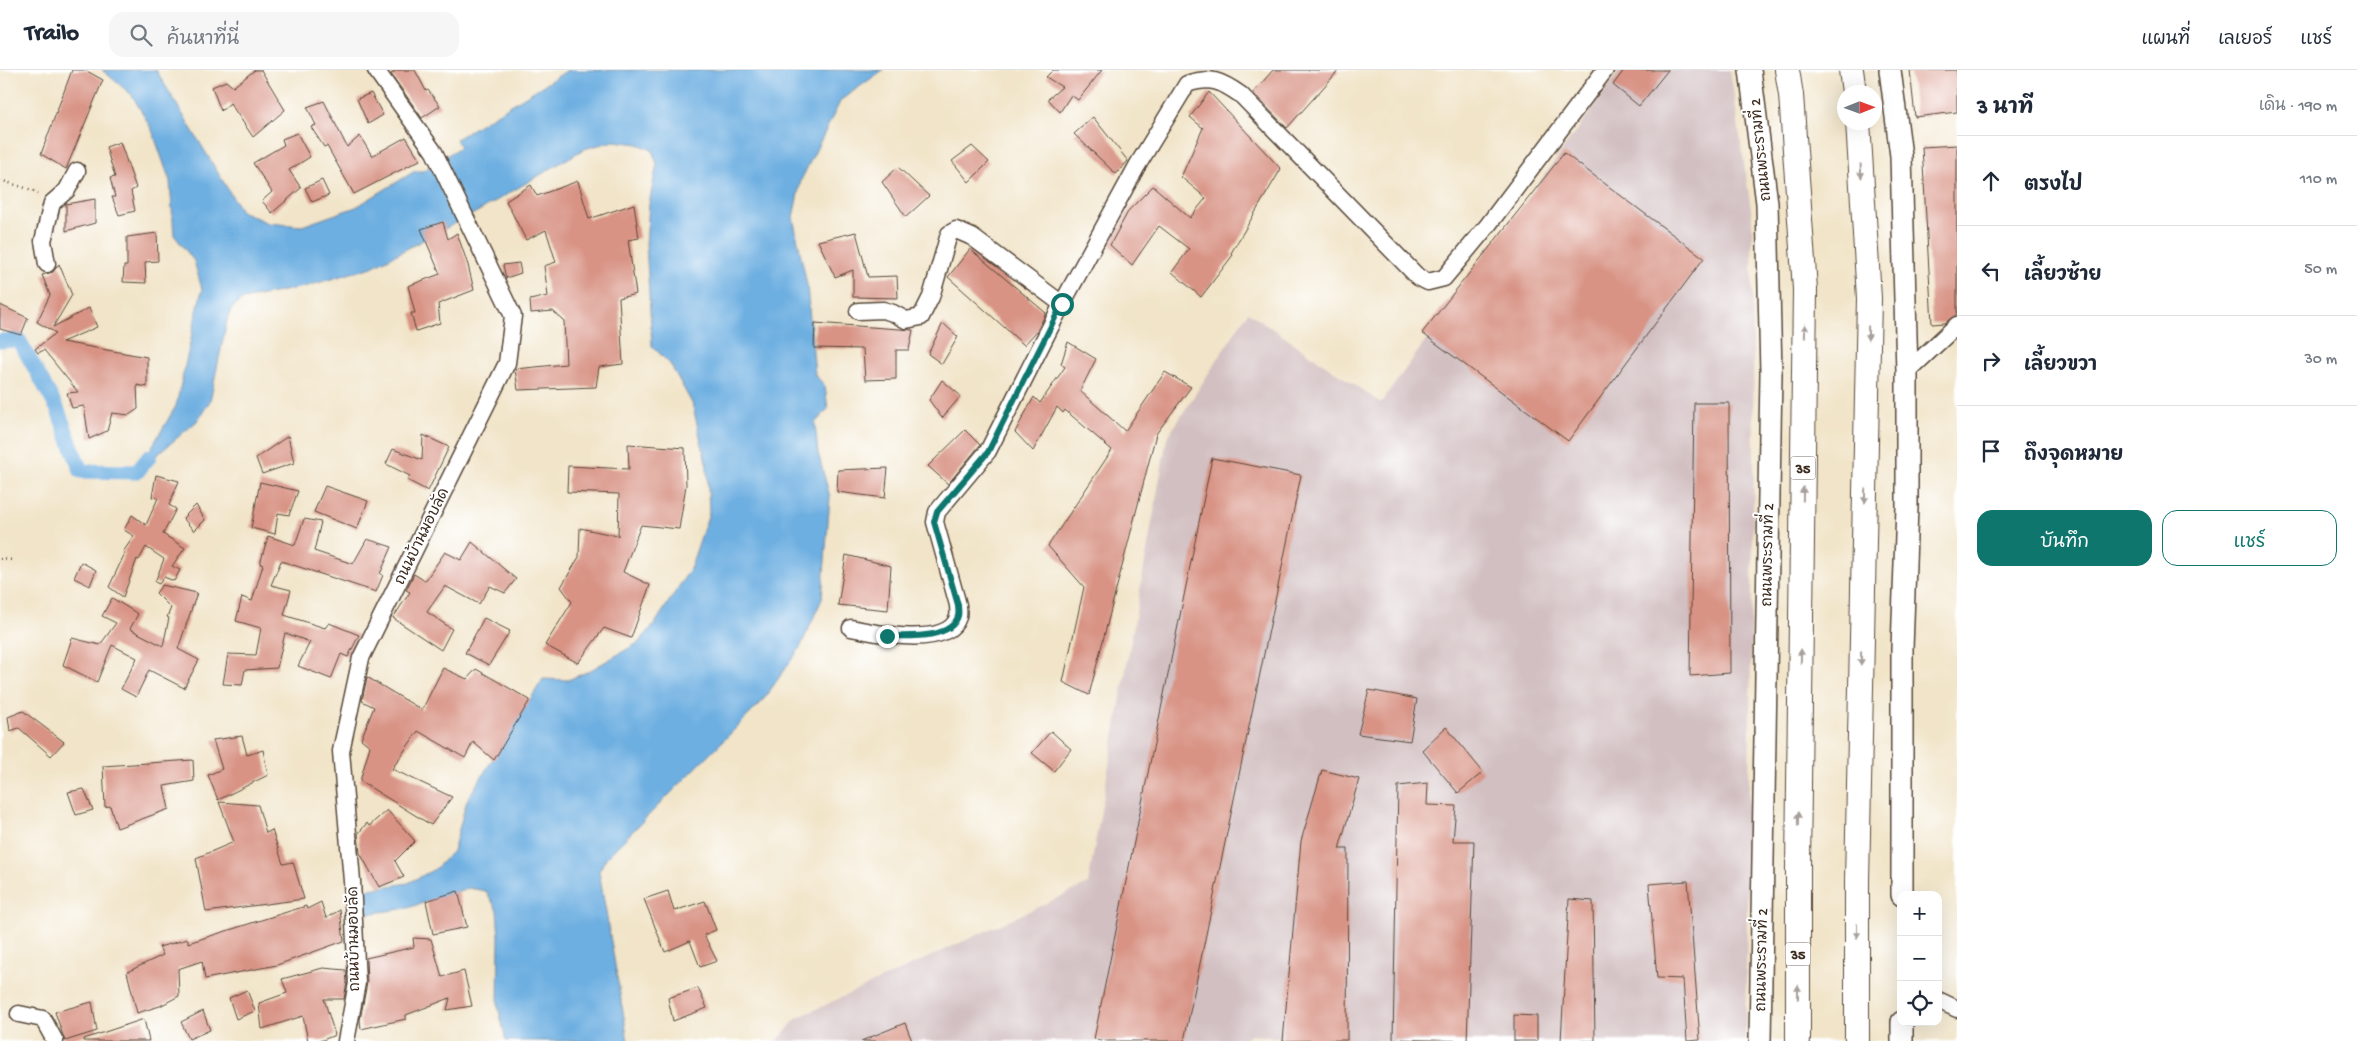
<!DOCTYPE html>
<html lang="th">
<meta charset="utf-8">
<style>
body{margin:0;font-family:"Gochi Hand","Playpen Sans Thai",sans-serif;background:#f6f6f7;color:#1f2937}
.controls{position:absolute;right:15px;bottom:15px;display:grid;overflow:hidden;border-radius:10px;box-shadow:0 5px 20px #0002}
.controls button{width:45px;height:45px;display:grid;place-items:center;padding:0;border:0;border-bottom:1px solid #e0e1e3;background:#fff;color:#1f2937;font:25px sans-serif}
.compass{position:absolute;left:1837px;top:15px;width:45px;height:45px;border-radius:50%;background:#fff;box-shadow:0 5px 20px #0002;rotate:89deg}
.stop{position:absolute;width:15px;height:15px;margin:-11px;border:4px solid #0f766e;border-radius:50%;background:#fff}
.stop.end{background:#0f766e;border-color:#fff;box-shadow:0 1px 5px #0008}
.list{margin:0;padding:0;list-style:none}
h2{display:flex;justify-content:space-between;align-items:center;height:65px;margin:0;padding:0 20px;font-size:21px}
h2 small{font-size:16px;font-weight:400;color:#747a83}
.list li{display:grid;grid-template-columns:32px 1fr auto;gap:15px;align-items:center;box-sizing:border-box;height:90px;padding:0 20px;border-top:1px solid #e0e1e3}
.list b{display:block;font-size:19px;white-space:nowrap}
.list em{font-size:16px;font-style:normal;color:#747a83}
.actions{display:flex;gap:10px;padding:15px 20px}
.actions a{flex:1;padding:11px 0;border:1px solid #0f766e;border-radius:15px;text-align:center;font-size:18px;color:#0f766e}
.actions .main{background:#0f766e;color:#fff}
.icon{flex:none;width:28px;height:28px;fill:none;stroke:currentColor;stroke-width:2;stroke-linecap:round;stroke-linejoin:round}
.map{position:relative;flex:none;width:1957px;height:971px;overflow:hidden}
header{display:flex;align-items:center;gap:30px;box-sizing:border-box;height:70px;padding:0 25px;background:#fff;border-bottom:1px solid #e0e1e3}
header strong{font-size:24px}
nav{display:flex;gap:28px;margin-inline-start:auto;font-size:18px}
.search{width:350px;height:45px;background:#f6f6f7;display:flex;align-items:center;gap:12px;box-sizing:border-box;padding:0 18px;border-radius:15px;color:#747a83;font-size:19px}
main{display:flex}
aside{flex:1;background:#fff}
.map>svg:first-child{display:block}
.industrial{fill:#d2bfc1}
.water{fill:#6dafe1;stroke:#546c80}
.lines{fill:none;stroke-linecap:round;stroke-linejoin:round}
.canal{stroke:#6dafe1;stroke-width:15}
.building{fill:#d89384}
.minor-casing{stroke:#564638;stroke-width:19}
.major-casing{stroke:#564638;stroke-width:24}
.highway-casing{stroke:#564638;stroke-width:26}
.path{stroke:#564638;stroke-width:2.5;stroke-dasharray:1 4;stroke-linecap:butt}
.minor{stroke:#fff;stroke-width:16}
.major{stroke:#fff;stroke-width:21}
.highway{stroke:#fff;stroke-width:24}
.oneway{fill:#a79f9a}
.route{stroke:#0f766e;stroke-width:6}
.labels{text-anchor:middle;stroke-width:4;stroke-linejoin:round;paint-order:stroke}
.shield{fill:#fff;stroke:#766a62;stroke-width:1}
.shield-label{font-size:14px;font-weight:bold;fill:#3b2a1e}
.street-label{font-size:15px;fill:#3b2a1e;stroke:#fff}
</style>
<header>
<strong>Trailo</strong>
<div class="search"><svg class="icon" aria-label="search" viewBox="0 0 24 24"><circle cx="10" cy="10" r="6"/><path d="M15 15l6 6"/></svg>ค้นหาที่นี่</div>
<nav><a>แผนที่</a><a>เลเยอร์</a><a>แชร์</a></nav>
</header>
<main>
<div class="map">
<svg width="1957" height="971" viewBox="0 0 1957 971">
<rect width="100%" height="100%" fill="#fff"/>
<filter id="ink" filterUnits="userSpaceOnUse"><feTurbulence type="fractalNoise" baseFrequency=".02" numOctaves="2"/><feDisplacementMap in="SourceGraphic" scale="10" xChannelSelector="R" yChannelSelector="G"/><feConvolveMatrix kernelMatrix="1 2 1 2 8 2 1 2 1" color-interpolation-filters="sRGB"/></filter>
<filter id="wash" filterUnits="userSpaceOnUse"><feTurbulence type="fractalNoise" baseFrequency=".0096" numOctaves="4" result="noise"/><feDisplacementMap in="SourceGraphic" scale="20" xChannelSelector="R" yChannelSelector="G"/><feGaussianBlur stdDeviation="1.12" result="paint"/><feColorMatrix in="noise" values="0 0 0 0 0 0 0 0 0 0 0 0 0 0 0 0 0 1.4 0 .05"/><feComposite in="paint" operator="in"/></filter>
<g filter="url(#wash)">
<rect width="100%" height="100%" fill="#f1e4c8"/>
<path class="industrial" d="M1620,0H1730L1752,146L1754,397L1745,971H1314L1251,965L1242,971H777L797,948L1088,814L1167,368L1248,242L1381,333Z"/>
<path class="water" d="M102,0H156L241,141L268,153L302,156L356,137L415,101H423L460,77L456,69L568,0H883L841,30L801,110L793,147L807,215L815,305L825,316L828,339L815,353L818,383L830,427L822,529L800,578L761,633L606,788L599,801L628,971H506L498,936L499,867L497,840L486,821L468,818L408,838L367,844L363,820L408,813L435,799L453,781L467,730L543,609L568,610L589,601L638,573L654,555L690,499L709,443L707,396L692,333L670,294L652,276L646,174L649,134L657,94L652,80L638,74L614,71L584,79L477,142L372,197L304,217L243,229L234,236L228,246L210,331L197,351L137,402L176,336L202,219L194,191L174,165L170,111L152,60L132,25Z"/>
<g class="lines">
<path class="canal" d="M0,271L19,270L57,338L81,401L137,402L149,387"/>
</g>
<g id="blocks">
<path class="building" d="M72,0H85L103,10L66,99L41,84Z
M255,0H261L285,40L253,67L230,33L221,41L212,17L226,11L233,17Z
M397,0H415L426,21L428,20L440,36L422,48L391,4Z
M1053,0H1102L1078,30L1071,25L1060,42L1048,29L1062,17L1046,7Z
M1273,0H1339L1287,58L1253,23Z
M1624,0H1668L1639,36L1613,15Z
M1910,0H1957V42L1915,47Z
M1209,22L1281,99L1231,183L1233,185L1201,227L1172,202L1189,179L1159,156L1132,195L1110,175L1129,140L1153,116L1190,148L1206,128L1181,107L1203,58L1190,47Z
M371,23L383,45L368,54L357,29Z
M324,31L347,77L360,66L372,86L406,67L420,90L354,124L327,76L324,77L311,57L316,55L307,37Z
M1093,47L1128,91L1116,104L1074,64Z
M297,63L310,87L289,100L301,118L272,143L262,131L272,122L253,93L284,75L282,69Z
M120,72L136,118L131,121L135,141L119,145L112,127H115L110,108L115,107L106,77Z
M1957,75V244L1945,253L1932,254L1922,77Z
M972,76L989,92L969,112L952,91Z
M1564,83L1704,188L1568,371L1422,263Z
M898,97L929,126L906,147L882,112Z
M322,110L329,125L312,132L305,118Z
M578,111L589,149L634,134L639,168L628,170L636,224L619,228L623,294L599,297L596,317L518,320L515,299L566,294L564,251L553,241L531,243L530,230L548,226L544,196L556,192L546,160L526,170L506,131L531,115L537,126Z
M95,129V153L66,161V134Z
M443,152L448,169L457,163L468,195L474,220L438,234L440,253L416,261L411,243H415L408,216L440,204L421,159Z
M856,162L868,207L897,206L898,228L853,227V200L835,207L818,171Z
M157,163L158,191L145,192L146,213L123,212L124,196H127V167Z
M970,179L1046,243L1037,261L1024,275L948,207Z
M519,193L521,203L506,208L503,195Z
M59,194L72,225L53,257L89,238L97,257L62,272L147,287V317L137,315L138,339L129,345L112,343L107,361L89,369L84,336L72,338L67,323L78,322L44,280L38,283L35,279L56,263L37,252L50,225L42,205L53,202Z
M0,235L28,248L21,265L0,259Z
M815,253L913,260L909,280H896V309L865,310L863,279L814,278Z
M943,253L958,267L942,294L928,284Z
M1068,272L1096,289L1080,321L1125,361L1165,302L1191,317L1156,364L1089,625L1063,612L1084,517L1048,476L1112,380L1065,340L1063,343L1057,337L1033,381L1015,362L1034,327L1040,333L1065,297L1061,294Z
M942,310L961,326L942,348L929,330Z
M1694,333H1729L1730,603L1690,606Z
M965,360L980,375L948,414L928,396Z
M423,365L449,377L428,421L407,410L410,406L386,394L393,379L422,390Z
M288,366L294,393L262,404L256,388Z
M628,374L685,378L686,415L679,459L641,455L623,502L650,515L631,568L604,558L578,593L545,575L572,532L561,517L579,487L580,458L618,466L619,424L567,422L568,396L629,399Z
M1212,388L1301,405L1184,971H1107L1094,969Z
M888,398L885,428L837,422L838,400Z
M156,405L179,411L169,435L176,439L163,464L185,478L172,496L180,500L174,511L164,507L159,514L155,512L164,489L146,477L139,490L137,489L123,527L109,517L125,483L123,482L134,466L124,460L132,445L146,455L158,428L152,427Z
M260,412L298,421L289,445L278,443L275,464L251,458Z
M325,416L368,431L357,459L314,442Z
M196,435L205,450L194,461L183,448Z
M304,449L321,452L314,481L353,494L367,469L392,477L380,504L383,505L376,522L281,491L271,515L291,520L284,545L325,558L329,553L359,565L348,587L341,584L331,609L298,596L310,572L285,563L277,598L245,600L242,615L223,614L228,584L256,585L261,558L236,551L242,527L252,531L263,495L260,494L268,466L295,475Z
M472,472L516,509L505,523L490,516L479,534L445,516L427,542L452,559L441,580L393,548L410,522L406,520L414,504L425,511L445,482L461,490Z
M846,485L891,496L888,540L838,535Z
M81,492L96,500L90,516L74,508Z
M162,515L197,523L178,579L199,590L184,618L149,600L136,627L121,619L137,588L112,575L97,612L63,595L72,568L100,575L116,553L102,546L112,528L138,544L130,559L163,576L169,548L167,547L171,538L156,523Z
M484,548L510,561L489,595L465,583Z
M443,598L467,609L476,599L530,630L494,690L473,672L465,688L418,661L392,699L452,727L431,755L360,711L370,676L361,669L374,637L362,631L367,607L422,640Z
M1369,620L1417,629L1410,671L1358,664Z
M23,641L64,672L51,686L19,658L10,661L8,647Z
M1446,657L1483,702L1458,723L1422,680Z
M1051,661L1071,679L1054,701L1032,683Z
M242,666L247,685L263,680L268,705L218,730L208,705L222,699L213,670Z
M193,690L194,711L164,716L169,739L117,758L110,736L105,737L103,696Z
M1322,700L1359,709L1339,779H1348L1347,970L1283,971L1301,771Z
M1428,713L1427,735L1456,736L1453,771H1474L1467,971L1393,969L1398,716Z
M84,719L93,740L76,745L68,722Z
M219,732L258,735L266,763L272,760L283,794L293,792L304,829L206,842L196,788L234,772Z
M387,740L415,771L395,791L404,807L379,817L360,783L358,764L367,753L369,756Z
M1688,811L1700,970L1687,971L1683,909L1657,908L1649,814Z
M458,821L467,857L433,864L426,831Z
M668,821L674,841L705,831L716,860L704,865L717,891L700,897L690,871L665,882L644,829Z
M1569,829L1593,831L1595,971H1561Z
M321,832L326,848L340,840L344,871L277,895L205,909L202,891L178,899L179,926L160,936L137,943L127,902L163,885L159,877L188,869V873L306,836L307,839Z
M413,868L431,869L442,907L464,901L472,936L447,940L450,928L406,945V949L361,959L360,950L367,913L366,888L414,877Z
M323,898L346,900L347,912L344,929H324L335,965L320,971H308L303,946L262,959L259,933L287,923L282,909Z
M698,918L707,938L673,951L668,928Z
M247,920L255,941L236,949L229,928Z
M92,932L97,961L65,971L55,942Z
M203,941L210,960L189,969L181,952Z
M1514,945L1537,946V971H1514Z
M144,949L149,971H84V969Z
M905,953L912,971H861Z"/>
</g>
</g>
<g filter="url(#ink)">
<use href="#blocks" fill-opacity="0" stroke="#564638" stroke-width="1"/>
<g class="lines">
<g class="minor-casing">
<path id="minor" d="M47,194L43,171L52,133L67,120L77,101
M858,241L883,240L893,243L906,250L921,247L931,227L949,164L956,160L972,167L1062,234
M1907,302L1957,255
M851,558C874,563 948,579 958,547C959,543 958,538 958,535L935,452L937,442L988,381L1062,234L1137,96L1187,14C1211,6 1221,11 1241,25L1418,207L1428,212L1444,208L1488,155L1605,0
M1938,930L1957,939
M19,944L43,949L55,971
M346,971L357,913L352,811L341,681L361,588L507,293L513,246L434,82L376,0"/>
</g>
<g class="major-casing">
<path id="major" d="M1750,0L1767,133L1771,303L1760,971
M1890,0L1901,86L1907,302V437L1902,579V825
M1902,971V952"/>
</g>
<g class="highway-casing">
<path id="highway" d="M1787,0L1791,25L1805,219L1798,798V971
M1851,0L1854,22
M1857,971V812L1869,228L1858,52"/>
</g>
<path class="path" d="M0,110L32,120L40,125
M0,489L13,490"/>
<use href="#minor" class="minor"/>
<use href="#major" class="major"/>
<use href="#highway" class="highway"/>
</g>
<defs><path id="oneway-solid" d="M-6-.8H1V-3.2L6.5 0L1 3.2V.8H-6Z" transform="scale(1.25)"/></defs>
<g class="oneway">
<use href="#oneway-solid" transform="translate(1861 101) rotate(86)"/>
<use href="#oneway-solid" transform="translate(1805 261) rotate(-89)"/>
<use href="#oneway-solid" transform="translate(1868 263) rotate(91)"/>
<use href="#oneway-solid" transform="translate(1803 424) rotate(-89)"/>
<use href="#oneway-solid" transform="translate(1865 426) rotate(91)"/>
<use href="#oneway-solid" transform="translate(1801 586) rotate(-89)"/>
<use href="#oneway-solid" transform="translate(1861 588) rotate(91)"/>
<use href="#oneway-solid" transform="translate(1798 749) rotate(-89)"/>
<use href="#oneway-solid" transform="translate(1857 861) rotate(90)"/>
<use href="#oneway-solid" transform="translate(1798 922) rotate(-90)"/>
</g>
</g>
<g class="lines" filter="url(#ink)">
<path class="route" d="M887,566C906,566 951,570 958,546C959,543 958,538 958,535L934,452L937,442L988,382L1062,234"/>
</g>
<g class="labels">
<g class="shield">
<rect x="1790.5" y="386.5" width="25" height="23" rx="4"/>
<rect x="1785.5" y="872.5" width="25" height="23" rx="4"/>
</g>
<g class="shield-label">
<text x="1803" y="403">35</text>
<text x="1798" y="889">35</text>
</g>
<g class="street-label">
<text transform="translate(1760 80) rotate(-96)" y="5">ถนนพระรามที่ 2</text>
<text transform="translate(421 466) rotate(-64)" y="5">ถนนบ้านมอบลัด</text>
<text transform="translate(1767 485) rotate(-89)" y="5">ถนนพระรามที่ 2</text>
<text transform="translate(353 869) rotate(-91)" y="5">ถนนบ้านมอบลัด</text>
<text transform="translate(1761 890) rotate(-89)" y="5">ถนนพระรามที่ 2</text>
</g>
</g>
</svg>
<div class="controls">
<button>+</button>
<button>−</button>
<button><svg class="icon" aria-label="locate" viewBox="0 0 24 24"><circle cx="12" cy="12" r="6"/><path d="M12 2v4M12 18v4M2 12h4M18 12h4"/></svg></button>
</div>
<svg class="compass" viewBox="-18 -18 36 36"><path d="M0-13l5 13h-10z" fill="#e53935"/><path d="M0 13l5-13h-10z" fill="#747a83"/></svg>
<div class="stop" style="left:1062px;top:234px"></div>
<div class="stop end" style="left:887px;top:566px"></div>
</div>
<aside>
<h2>3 นาที<small>เดิน · 190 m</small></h2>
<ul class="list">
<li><svg class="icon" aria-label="ahead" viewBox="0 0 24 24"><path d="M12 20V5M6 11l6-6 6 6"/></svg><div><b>ตรงไป</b></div><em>110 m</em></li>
<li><svg class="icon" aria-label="left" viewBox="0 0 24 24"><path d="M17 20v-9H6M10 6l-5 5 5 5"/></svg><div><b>เลี้ยวซ้าย</b></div><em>50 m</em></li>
<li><svg class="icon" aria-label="right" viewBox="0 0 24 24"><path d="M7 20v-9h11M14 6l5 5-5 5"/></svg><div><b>เลี้ยวขวา</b></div><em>30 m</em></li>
<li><svg class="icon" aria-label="arrive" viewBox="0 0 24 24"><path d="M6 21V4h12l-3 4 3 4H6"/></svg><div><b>ถึงจุดหมาย</b></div></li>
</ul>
<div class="actions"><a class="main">บันทึก</a><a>แชร์</a></div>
</aside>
</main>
